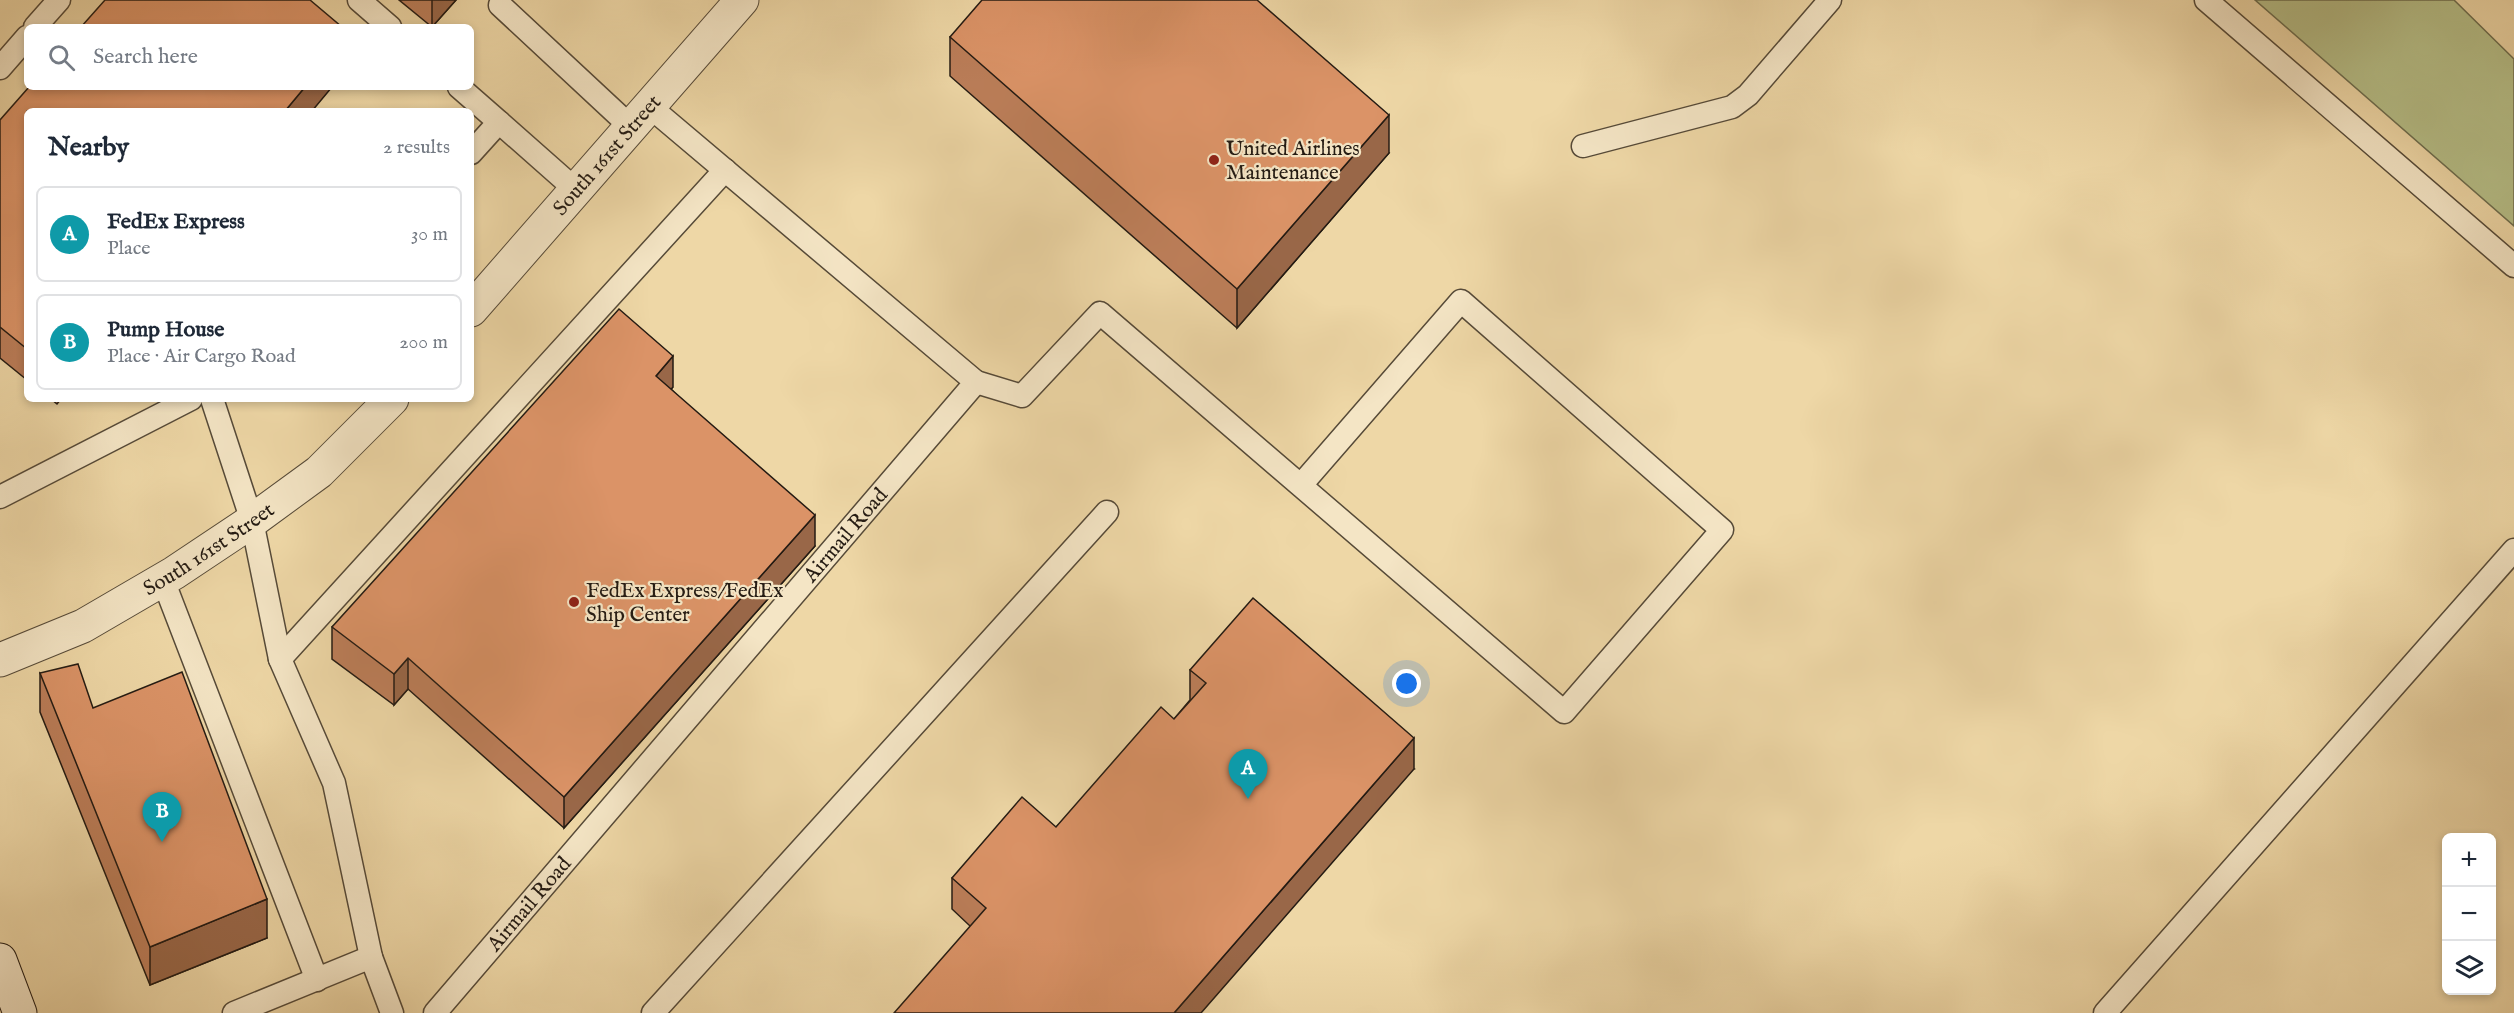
<!DOCTYPE html>
<meta charset="utf-8">
<style>
body{margin:0;font-family:"IM FELL English",serif;background:#f2f2f3;color:#1f2937}
.controls{position:absolute;right:18px;bottom:18px;display:grid;overflow:hidden;border-radius:9px;box-shadow:0 3px 9px #0003}
.controls button{width:54px;height:54px;display:grid;place-items:center;padding:0;border:0;border-bottom:2px solid #e0e1e3;background:#fff;color:#1f2937;font:30px sans-serif}
.you{position:absolute;left:1407px;top:684px;width:21px;height:21px;margin:-15px;border:4px solid #fff;border-radius:50%;background:#1a73e8;box-shadow:0 0 0 9px #1a73e833}
.badge{display:grid;place-items:center;width:39px;height:39px;border-radius:50%;background:#8f2418;color:#fff;font-size:20px;font-weight:700}
.pin{position:absolute;translate:-50% -50px;filter:drop-shadow(0 2px 3px #0008)}
.pin::after{content:'';position:absolute;top:32px;width:21px;height:18px;background:inherit;clip-path:polygon(0 0,100% 0,50% 100%)}
.list{margin:0;padding:0;list-style:none}
h2{display:flex;justify-content:space-between;align-items:center;height:78px;margin:0;padding:0 24px;font-size:26px}
h2 small{font-size:20px;font-weight:400;color:#747a83}
.list li{display:grid;grid-template-columns:39px 1fr auto;gap:18px;align-items:center;box-sizing:border-box;height:96px;margin:0 12px 12px;padding:0 12px;border:2px solid #e0e1e3;border-radius:9px}
.list b{display:block;font-size:22px;white-space:nowrap}
.list p{margin:0;font-size:20px;white-space:nowrap;color:#747a83}
.list em{font-size:20px;font-style:normal;color:#747a83}
.icon{flex:none;width:33px;height:33px;fill:none;stroke:currentColor;stroke-width:2;stroke-linecap:round;stroke-linejoin:round}
.map{position:relative;flex:none;width:2514px;height:1013px;overflow:hidden}
.search{position:absolute;background:#fff;box-shadow:0 3px 9px #0003;left:24px;top:24px;width:450px;height:66px;display:flex;align-items:center;gap:15px;box-sizing:border-box;padding:0 21px;border-radius:9px;color:#747a83;font-size:22px}
.panel{position:absolute;background:#fff;box-shadow:0 3px 9px #0003;left:24px;top:108px;width:450px;height:294px;border-radius:9px}
.map>svg:first-child{display:block}
.green{fill:#b6bf88;stroke:#6d6d4e;stroke-width:1.5}
.lines{fill:none;stroke-linecap:round;stroke-linejoin:round}
.lane-casing{stroke:#564a38;stroke-width:25}
.street-casing{stroke:#564a38;stroke-width:35}
.secondary-casing{stroke:#241b13;stroke-width:35}
.lane{stroke:#f4e5c5;stroke-width:22}
.street{stroke:#f4e5c5;stroke-width:33}
.secondary{stroke:#f4e5c5;stroke-width:33}
.wall{fill:#bc7e59;stroke:#241b13;stroke-width:1.5}
.shaded-wall{fill:#996748;stroke:#241b13;stroke-width:1.5}
.building{fill:#db9367;stroke:#241b13;stroke-width:1.5}
.poi-dot{fill:#8f2418;stroke:#f4e5c5;stroke-width:2}
.labels{text-anchor:middle;stroke-width:4.5;stroke-linejoin:round;paint-order:stroke}
.poi-label{font-size:21px;fill:#241b13;stroke:#f4e5c5;text-anchor:start}
.street-label{font-size:21px;fill:#241b13;stroke:#f4e5c5}
</style>
<div class="map">
<svg width="2514" height="1013" viewBox="0 0 2514 1013">
<rect width="100%" height="100%" fill="#eed7a6"/>
<filter id="stains"><feTurbulence type="fractalNoise" baseFrequency=".00333" numOctaves="4"/><feColorMatrix values="0 0 0 0 .2 0 0 0 0 .09 0 0 0 0 .02 0 0 0 .5 -.17"/></filter>
<radialGradient id="worn" r=".72"><stop offset=".6" stop-color="#630" stop-opacity="0"/><stop offset="1" stop-color="#630" stop-opacity=".3"/></radialGradient>
<path class="green" d="M2255,0H2454L2514,59V226Z"/>
<g class="lines">
<g class="lane-casing">
<g id="lane">
<path d="M359,0L390,27"/>
<path d="M2206,0L2514,266"/>
<path d="M500,5L631,127"/>
<path d="M35,27L59,0"/>
<path d="M0,68L27,37"/>
<path d="M459,87L499,122L471,153"/>
<path d="M499,122L576,190"/>
<path d="M1583,146L1732,107L1748,95L1830,0"/>
<path d="M976,382L1022,396L1100,313L1564,712L1722,530L1461,301L1301,485"/>
<path d="M212,399L252,521L280,659"/>
<path d="M0,497L191,399"/>
<path d="M163,580L317,980"/>
<path d="M371,957L334,783L280,659L725,170"/>
<path d="M234,1013L371,957L392,1013"/>
<path id="s1" d="M435,1013L976,382L649,106"/>
<path d="M653,1013L1107,512"/>
<path d="M2105,1013L2514,550"/>
</g>
</g>
<g class="street-casing">
<g id="street">
<path id="s2" d="M471,310L742,0"/>
<path id="s3" d="M0,660L83,626L174,573L252,521L319,472L392,399"/>
</g>
</g>
<g class="secondary-casing">
<path id="secondary" d="M0,960L20,1013"/>
</g>
<use href="#lane" class="lane"/>
<use href="#street" class="street"/>
<use href="#secondary" class="secondary"/>
</g>
<path class="wall" d="M399,0H456L432,27Z
M950,37L1389,153L1237,328L950,76Z
M27,111V380L0,358V120Z
M673,387L671,389L815,546L564,828L408,689L394,705L332,659V627Z
M51,399H61L57,404Z
M1190,670L1414,769L970,926L952,909V878L1056,827L1174,719L1190,700Z
M40,673L93,708L267,938L150,985L40,712Z"/>
<path class="shaded-wall" d="M432,0H456L432,27Z
M305,87H332L312,111H285Z
M1389,115V153L1237,328V289Z
M673,356V387L656,407V376Z
M815,515V546L564,828V797Z
M408,658V689L394,705V674Z
M1414,738V769L1201,1013H1174Z
M267,899V938L150,985V947Z"/>
<path class="building" d="M105,0H310L342,27H81Z
M982,0H1257L1389,115L1237,289L950,37Z
M29,87H305L285,111H27V349L0,327V120Z
M619,309L673,356L656,376L815,515L564,797L408,658L394,674L332,627Z
M1253,598L1414,738L1174,1013H894L986,908L952,878L1022,797L1056,827L1161,707L1174,719L1206,683L1190,670Z
M78,664L93,708L182,672L267,899L150,947L40,673Z"/>
<g class="poi-dot">
<circle cx="1214" cy="160" r="6"/>
<circle cx="574" cy="602" r="6"/>
</g>
<g class="labels">
<g class="poi-label">
<text x="1226" y="155">United Airlines<tspan x="1226" dy="24">Maintenance</tspan></text>
<text x="586" y="597">FedEx Express/FedEx<tspan x="586" dy="24">Ship Center</tspan></text>
</g>
<g class="street-label">
<text dy="7" stroke="none"><textPath href="#s2" startOffset="206">South 161st Street</textPath></text>
<text dy="7" stroke="none"><textPath href="#s1" startOffset="630">Airmail Road</textPath></text>
<text dy="7" stroke="none"><textPath href="#s3" startOffset="237">South 161st Street</textPath></text>
<text dy="7" stroke="none"><textPath href="#s1" startOffset="144">Airmail Road</textPath></text>
</g>
</g>
<rect width="100%" height="100%" filter="url(#stains)"/>
<rect width="100%" height="100%" fill="url(#worn)"/>
</svg>
<div class="controls">
<button>+</button>
<button>−</button>
<button><svg class="icon" aria-label="layers" viewBox="0 0 24 24"><path d="M12 4l9 5-9 5-9-5zM3 14l9 5 9-5"/></svg></button>
</div>
<div class="you"></div>
<div class="pin badge" style="left:1248px;top:799px;background:#0f9aa8">A</div>
<div class="pin badge" style="left:162px;top:842px;background:#0f9aa8">B</div>
<div class="search"><svg class="icon" aria-label="search" viewBox="0 0 24 24"><circle cx="10" cy="10" r="6"/><path d="M15 15l6 6"/></svg>Search here</div>
<section class="panel">
<h2>Nearby<small>2 results</small></h2>
<ul class="list">
<li><span class="badge" style="background:#0f9aa8">A</span><div><b>FedEx Express</b><p>Place</p></div><em>30 m</em></li>
<li><span class="badge" style="background:#0f9aa8">B</span><div><b>Pump House</b><p>Place · Air Cargo Road</p></div><em>200 m</em></li>
</ul>
</section>
</div>
